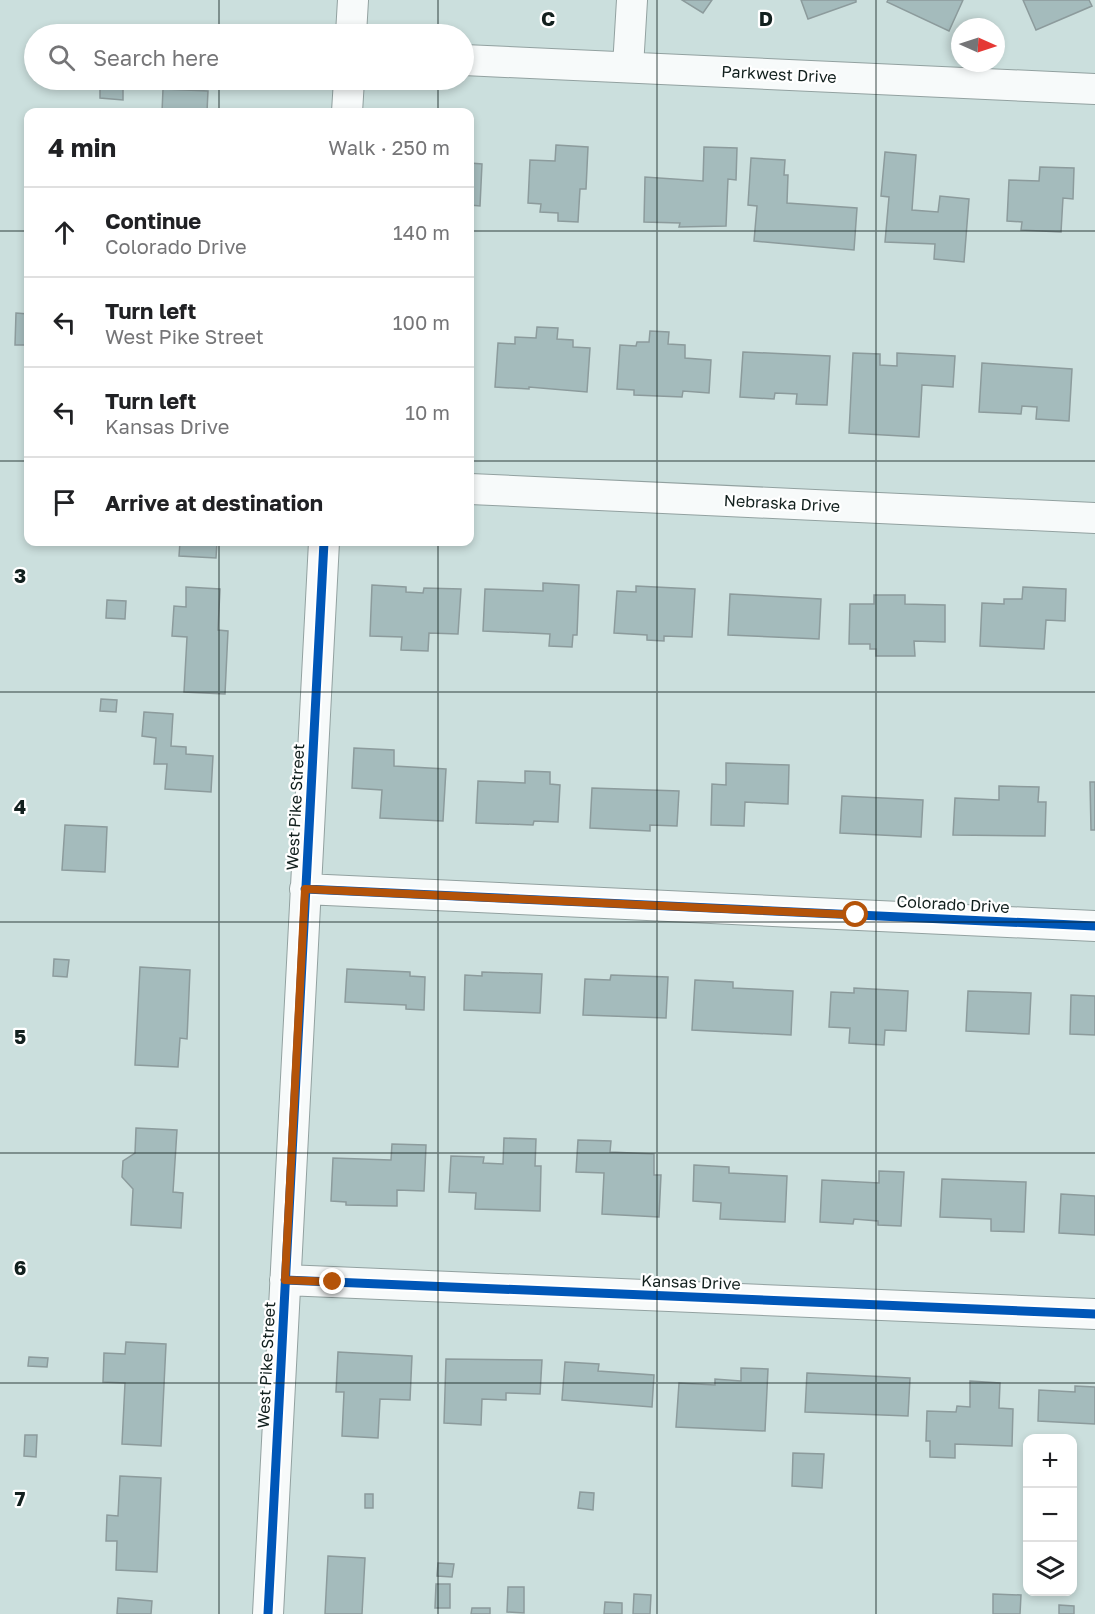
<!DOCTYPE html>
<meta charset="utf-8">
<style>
body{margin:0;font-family:"Golos Text",sans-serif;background:#f2f2f2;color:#202124}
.controls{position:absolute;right:18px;bottom:18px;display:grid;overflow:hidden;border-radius:12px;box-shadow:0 3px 9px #0003}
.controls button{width:54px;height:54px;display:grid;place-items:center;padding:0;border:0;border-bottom:2px solid #e0e0e0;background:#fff;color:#202124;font:30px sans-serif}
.compass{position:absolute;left:951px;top:18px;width:54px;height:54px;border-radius:50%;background:#fff;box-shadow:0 3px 9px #0003;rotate:93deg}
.stop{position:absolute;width:18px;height:18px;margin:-14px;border:4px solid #b45309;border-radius:50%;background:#fff}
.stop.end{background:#b45309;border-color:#fff;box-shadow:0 2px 6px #0008}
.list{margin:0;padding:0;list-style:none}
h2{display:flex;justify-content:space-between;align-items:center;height:78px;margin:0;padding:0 24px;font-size:26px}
h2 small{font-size:20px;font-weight:400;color:#757577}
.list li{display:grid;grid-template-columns:39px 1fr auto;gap:18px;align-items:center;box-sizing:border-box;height:90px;padding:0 24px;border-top:2px solid #e0e0e0}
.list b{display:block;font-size:22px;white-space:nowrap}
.list p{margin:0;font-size:20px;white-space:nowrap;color:#757577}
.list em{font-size:20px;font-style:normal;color:#757577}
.icon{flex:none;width:33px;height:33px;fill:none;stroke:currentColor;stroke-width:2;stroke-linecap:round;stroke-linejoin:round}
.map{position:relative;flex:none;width:1095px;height:1614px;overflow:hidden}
.search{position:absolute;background:#fff;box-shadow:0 3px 9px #0003;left:24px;top:24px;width:450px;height:66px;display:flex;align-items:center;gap:15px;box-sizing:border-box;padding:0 21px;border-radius:33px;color:#757577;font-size:22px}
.panel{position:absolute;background:#fff;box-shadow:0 3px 9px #0003;left:24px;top:108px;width:450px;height:438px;border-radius:12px}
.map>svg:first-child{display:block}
.building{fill:#a4bbbc;stroke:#8c9b9c;stroke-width:1.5}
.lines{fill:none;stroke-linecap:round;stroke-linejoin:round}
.minor-casing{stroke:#92a1a0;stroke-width:32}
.minor{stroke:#f7fafa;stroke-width:30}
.cycleway-casing{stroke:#fff;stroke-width:13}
.cycleway{stroke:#0057b8;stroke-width:9}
.route{stroke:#b45309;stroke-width:8}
.grid{fill:none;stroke:#12201e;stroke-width:1.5;stroke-opacity:0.55}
.labels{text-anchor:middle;stroke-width:4.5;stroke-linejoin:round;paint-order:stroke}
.street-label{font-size:16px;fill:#12201e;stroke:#fff}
.grid-label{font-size:20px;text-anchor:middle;font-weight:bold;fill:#12201e;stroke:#fff;stroke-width:4.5;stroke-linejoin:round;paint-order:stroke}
</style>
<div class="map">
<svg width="1095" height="1614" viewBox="0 0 1095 1614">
<rect width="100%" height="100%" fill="#cbdfdd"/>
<path class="building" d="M682,0H712L703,13Z
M801,0H856V2L808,19Z
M888,0H963L949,31L887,2Z
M1023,0H1089L1092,6L1036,30Z
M100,82L123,83V100L100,98Z
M163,89L208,91L207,112H162Z
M556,145L588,147L586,189H580L578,222L558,221V213L540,212L541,204L528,203L530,160L555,161Z
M704,147L737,148L736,180L728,179L726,226L679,227L680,223L644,222L645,177L703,181Z
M885,152L916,155L912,210L938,212L940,196L969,199L964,262L934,259L935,244L885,242L889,197L881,196Z
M751,158L785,160L784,175H788L787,203L857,208L854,250L754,241L757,206L748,205Z
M470,163L482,164L480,206L470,205Z
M1040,167L1074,168L1073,199L1063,198L1061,232L1021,230L1022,222L1007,221L1009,180L1039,181Z
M16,313L28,314V345H15Z
M537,327L558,328L557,339L573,340V347L590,348L587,392L529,387V389L495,387L498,343L515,344V337L536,338Z
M650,331L669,332L668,344L685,345V358L711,360L709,393L683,391L682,397L634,395V390L617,389L620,345L636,346L637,342H649Z
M743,352L830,356L827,405L796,404L797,394L775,393L774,399L740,397Z
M853,353L880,354V365L897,366V353L955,356L953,387L922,385L919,437L849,433Z
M982,363L1072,369L1069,421L1036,419L1037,407L1022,406L1021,414L979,412Z
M180,542H217L216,558L179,556Z
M543,583L579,585L577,635H573L572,647L549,646L550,634L483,631L485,589L543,591Z
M372,585L406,587V592L423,593L424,588L461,589L458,634L429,633L428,651L401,650L402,637L370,636Z
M636,586L695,589L692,637L664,636V641L647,640V635L614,633L617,591L636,592Z
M186,587L220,589L218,630L228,631L225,694L184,692L187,637L172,636L174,606L186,607Z
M1023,587L1066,589L1065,621L1046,620L1044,649L980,646L982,603L1004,604V599H1022Z
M730,594L821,599L819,639L728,635Z
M874,595H905V604L945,605V642L914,641L915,656H876V649H870V644H849L850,604H874Z
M107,600L126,601L125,619L106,618Z
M101,699L117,700L116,712L100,711Z
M144,712L173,714L171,746L186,747V754L213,756L211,792L165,789L167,764H154L156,738L142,736Z
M354,748L394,750V766L446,769L443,821L380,818L382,790L352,788Z
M726,763L789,765L788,804L745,802L744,826L711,825L712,784L726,785Z
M525,771L550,772V784L560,785L558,822L534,821L533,825L476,823L478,781L525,783Z
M1090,782H1095V830H1091Z
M999,786L1039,787L1038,802H1046L1045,836L953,835L955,798L999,800Z
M592,788L679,791L677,826L650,825V831L590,828Z
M842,796L923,800L921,837L840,833Z
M65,825L107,827L105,872L62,870Z
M54,959L69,960L67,977L53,976Z
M140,967L190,970L187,1039L180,1038L178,1067L135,1065Z
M347,969L410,972V976L425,977L424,1010L406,1009V1005L345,1002Z
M482,972L542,974L540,1013L464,1010L465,975L482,976Z
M611,975L668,977L666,1018L583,1015L585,979L610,980Z
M695,980L733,982V988L793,991L791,1035L692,1030Z
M854,988L908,991L906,1031L885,1030L884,1045L849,1043L850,1028L829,1027L831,992L854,993Z
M968,991L1031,993L1029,1034L966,1031Z
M1071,995L1095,996V1035L1070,1034Z
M136,1128L177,1130L173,1192L183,1193L181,1228L131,1225L133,1189L122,1177L123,1161L135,1153Z
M504,1138L536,1139L535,1166H541L540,1211L475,1209L476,1193L449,1192L451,1156L484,1157L483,1163L503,1164Z
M578,1140L611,1141L610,1152L654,1154V1175H661L659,1217L602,1214L604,1173L576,1172Z
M392,1144L426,1145L424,1191L397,1190V1206L346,1205V1202L331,1201L333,1158L391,1160Z
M694,1165L729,1167V1173L787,1176L785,1222L720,1219L721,1203L693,1201Z
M879,1171L904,1172L901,1226L878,1225V1221L854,1219L853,1224L820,1222L822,1180L879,1183Z
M942,1179L1026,1182L1024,1232L991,1231V1219L940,1217Z
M1061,1194L1095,1196V1235L1059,1233Z
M126,1342L166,1344L161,1446L122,1444L125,1383L103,1382L104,1353L125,1354Z
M338,1352L412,1356L410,1400L380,1399L378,1438L342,1436L344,1392H336Z
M29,1357L48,1358L47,1367L28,1366Z
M446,1359L542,1360L540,1394L506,1393V1400L482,1399L481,1425L444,1423Z
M565,1362L599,1364L598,1371L654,1375L652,1407L562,1400Z
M741,1368L768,1369L765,1431L676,1427L679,1383L715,1385V1379L741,1381Z
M807,1373L910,1378L908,1416L805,1412Z
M970,1381L1000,1383L999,1408L1013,1409L1012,1446L955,1444V1458L930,1457V1441H926L927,1411L956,1412L957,1406L970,1407Z
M1075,1386L1095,1387V1424L1038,1421L1039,1390L1075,1392Z
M25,1435H37L36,1457L24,1456Z
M793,1453L824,1454L822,1488L792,1486Z
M120,1476L161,1478L157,1572L116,1570L117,1541H106L107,1515L118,1516Z
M580,1492L594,1493L593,1510L578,1508Z
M365,1494H373V1508H365Z
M328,1556L365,1558L362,1614H325Z
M438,1563L454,1564L452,1577L437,1576Z
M436,1584H450V1608H435Z
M508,1587H524V1613L507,1612Z
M634,1594L651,1595L650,1614H633Z
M993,1594L1021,1595L1020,1614H993Z
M118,1598L152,1601L151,1614H117Z
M605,1602L622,1603V1614H604Z
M1059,1605L1074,1606V1614H1059Z
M472,1608H490V1614H471Z"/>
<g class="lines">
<g class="minor-casing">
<path id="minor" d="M351,34L353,0
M464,60L1095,89
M628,67L632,0
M347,112L349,80
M470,489L1095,518
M305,889L1095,926
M285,1280L1095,1314
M268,1614L324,542"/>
</g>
<use href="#minor" class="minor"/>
<g class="cycleway-casing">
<path id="cycleway" d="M305,889L1095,926
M285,1280L1095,1314
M268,1614L324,542"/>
</g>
<use href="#cycleway" class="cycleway"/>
</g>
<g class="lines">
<path class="route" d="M333,1282L285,1280L305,889L856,915"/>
</g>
<path class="grid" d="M219,0V34M438,0V34M657,0V1614M876,0V1614M219,80V112M438,80V112M0,231H28M470,231H1095M0,461H28M470,461H1095M219,542V1614M438,542V1614M0,692H1095M0,922H1095M0,1153H1095M0,1383H1095"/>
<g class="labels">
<g class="street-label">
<text transform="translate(779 74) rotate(3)" y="6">Parkwest Drive</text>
<text transform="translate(782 503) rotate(3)" y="6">Nebraska Drive</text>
<text transform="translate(295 807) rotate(-87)" y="6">West Pike Street</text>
<text transform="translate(953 904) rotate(3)" y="6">Colorado Drive</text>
<text transform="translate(691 1282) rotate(2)" y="6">Kansas Drive</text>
<text transform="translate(266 1365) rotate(-87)" y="6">West Pike Street</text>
</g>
</g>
<g class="grid-label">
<text x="548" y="26">C</text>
<text x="766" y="26">D</text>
<text x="20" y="583">3</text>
<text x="20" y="814">4</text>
<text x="20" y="1044">5</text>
<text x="20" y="1275">6</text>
<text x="20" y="1506">7</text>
</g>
</svg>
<div class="controls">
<button>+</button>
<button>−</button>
<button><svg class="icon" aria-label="layers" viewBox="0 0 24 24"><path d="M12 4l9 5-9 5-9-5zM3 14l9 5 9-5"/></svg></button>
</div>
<svg class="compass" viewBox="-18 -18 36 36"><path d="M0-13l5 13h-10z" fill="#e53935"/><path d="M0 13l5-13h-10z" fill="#757577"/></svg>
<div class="stop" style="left:856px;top:915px"></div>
<div class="stop end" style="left:333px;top:1282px"></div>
<div class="search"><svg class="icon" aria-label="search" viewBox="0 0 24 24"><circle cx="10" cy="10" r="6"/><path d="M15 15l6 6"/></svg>Search here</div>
<section class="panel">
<h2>4 min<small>Walk · 250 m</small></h2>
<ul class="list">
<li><svg class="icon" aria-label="ahead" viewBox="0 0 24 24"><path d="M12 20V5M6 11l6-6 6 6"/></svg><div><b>Continue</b><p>Colorado Drive</p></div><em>140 m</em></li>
<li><svg class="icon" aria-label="left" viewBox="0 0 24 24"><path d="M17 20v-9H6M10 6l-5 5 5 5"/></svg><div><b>Turn left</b><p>West Pike Street</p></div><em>100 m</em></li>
<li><svg class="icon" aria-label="left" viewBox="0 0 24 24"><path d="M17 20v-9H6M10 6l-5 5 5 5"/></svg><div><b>Turn left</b><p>Kansas Drive</p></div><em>10 m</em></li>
<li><svg class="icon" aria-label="arrive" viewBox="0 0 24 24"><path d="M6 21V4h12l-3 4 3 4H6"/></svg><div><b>Arrive at destination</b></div></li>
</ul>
</section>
</div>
